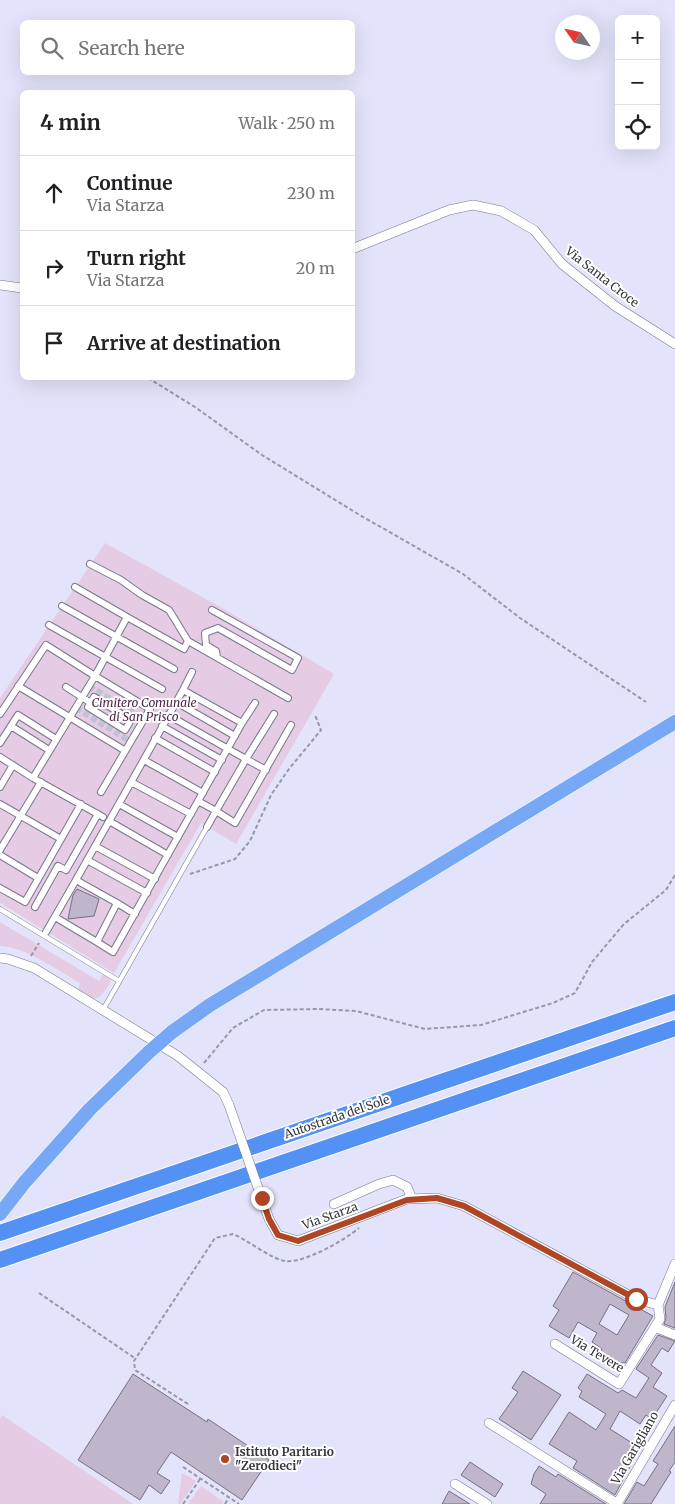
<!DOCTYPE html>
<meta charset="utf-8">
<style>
body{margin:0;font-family:Merriweather,serif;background:#f2f2f2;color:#202124}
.controls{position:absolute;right:15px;top:15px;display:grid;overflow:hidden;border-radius:8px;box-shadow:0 5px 20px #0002}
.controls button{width:45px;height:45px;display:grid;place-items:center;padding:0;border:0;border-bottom:1px solid #e0e0e0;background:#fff;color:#202124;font:25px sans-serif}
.compass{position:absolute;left:555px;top:15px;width:45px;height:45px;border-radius:50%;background:#fff;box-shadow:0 5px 20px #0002;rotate:304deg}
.stop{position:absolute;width:15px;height:15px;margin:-11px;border:4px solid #ae4625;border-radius:50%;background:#fff}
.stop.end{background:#ae4625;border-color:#fff;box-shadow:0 1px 5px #0008}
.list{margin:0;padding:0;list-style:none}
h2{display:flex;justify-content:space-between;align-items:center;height:65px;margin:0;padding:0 20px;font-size:21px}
h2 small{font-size:16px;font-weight:400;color:#757577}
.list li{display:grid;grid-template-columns:32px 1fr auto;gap:15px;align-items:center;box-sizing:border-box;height:75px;padding:0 20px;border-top:1px solid #e0e0e0}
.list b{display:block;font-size:19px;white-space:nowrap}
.list p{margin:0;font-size:16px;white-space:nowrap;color:#757577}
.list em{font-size:16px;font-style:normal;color:#757577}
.icon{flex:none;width:28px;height:28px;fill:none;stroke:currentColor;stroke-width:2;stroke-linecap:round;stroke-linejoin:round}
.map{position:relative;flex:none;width:675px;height:1504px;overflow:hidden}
.search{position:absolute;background:#fff;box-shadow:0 5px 20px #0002;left:20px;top:20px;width:335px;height:55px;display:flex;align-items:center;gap:12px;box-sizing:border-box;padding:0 18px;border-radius:8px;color:#757577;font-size:19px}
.panel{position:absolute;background:#fff;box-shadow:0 5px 20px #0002;left:20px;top:90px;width:335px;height:290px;border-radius:8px}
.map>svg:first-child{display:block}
.green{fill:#e5cbe3}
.building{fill:#bfb6cb;stroke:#776f82;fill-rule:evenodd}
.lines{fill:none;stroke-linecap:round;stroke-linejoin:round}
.pedestrian-tunnel{stroke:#c0c1d5;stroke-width:6;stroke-dasharray:6 3;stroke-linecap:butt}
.service-casing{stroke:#76788c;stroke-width:5.5}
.pedestrian-casing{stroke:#76788c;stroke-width:8}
.minor-casing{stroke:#76788c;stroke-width:10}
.trunk-casing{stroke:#fff;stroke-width:15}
.motorway-casing{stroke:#fff;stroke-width:18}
.path{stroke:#9797a8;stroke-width:2;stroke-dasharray:4 2.5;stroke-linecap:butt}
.service{stroke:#fff;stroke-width:4.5}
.pedestrian{stroke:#fff;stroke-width:6}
.minor{stroke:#fff;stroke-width:9}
.trunk{stroke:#76a8f6;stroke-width:14}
.motorway{stroke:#5392f4;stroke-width:16}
.minor-bridge-casing{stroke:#76788c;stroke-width:10;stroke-linecap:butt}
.trunk-bridge-casing{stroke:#fff;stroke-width:15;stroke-linecap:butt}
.minor-bridge{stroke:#fff;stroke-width:9}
.trunk-bridge{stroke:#76a8f6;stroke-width:14}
.route{stroke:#ae4625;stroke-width:6}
.poi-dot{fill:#ae4625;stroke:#fff;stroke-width:2}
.labels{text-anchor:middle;stroke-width:4;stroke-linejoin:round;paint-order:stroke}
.street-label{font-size:12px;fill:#36363f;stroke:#fff}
.park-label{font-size:12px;font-style:italic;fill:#4f274e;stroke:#fff}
.poi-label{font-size:12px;font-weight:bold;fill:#36363f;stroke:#fff;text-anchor:start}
</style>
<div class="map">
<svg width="675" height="1504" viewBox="0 0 675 1504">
<rect width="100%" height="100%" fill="#e3e4fb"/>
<path class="green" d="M105,543L215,604L334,674L236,844L201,823L114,973L0,903V698Z
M0,922L99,981L103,974L110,977C111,983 109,985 106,989C97,1004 91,998 78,991L80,983C57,970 26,947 0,946Z
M2,1415L133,1504H0V1419Z
M182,1473L196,1481L180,1504H178Z
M201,1486L224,1502L222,1504H188Z"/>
<path class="building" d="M77,889L99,899L94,916L68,919L73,895Z
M573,1272L653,1316L625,1363L623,1362L618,1371L604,1363L605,1360L598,1356L602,1349L592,1342L597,1333L578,1322L569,1338L549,1326L559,1310L553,1306ZM610,1304L629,1315L617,1335L599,1324Z
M675,1282V1328L664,1324L666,1318L665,1307Z
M658,1335L675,1341L668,1352L662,1348L651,1365L662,1373L653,1387L667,1396L652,1419L646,1415L640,1424L620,1411L610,1429L640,1448L615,1495L573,1468L577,1461L549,1444L569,1412L596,1430L606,1414L579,1397L582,1391L578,1388L587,1374L618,1393L622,1390L636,1398L649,1378L636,1369Z
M523,1371L561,1395L531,1440L499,1419L518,1392L512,1388Z
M133,1374L207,1422L208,1419L269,1460L242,1500L171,1452L157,1473L170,1481L161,1494L149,1485L140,1500L78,1460Z
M675,1426V1462L669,1471L671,1472L651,1504H624L637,1482L644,1486L658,1464L653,1461Z
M470,1462L503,1484L495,1497L461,1475Z
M539,1466L556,1477L558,1474L606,1504H540L546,1494L531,1484L534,1474Z
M449,1491L470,1504H442Z"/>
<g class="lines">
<path class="pedestrian-tunnel" d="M89,686L144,719
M76,708L130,741"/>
<g class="service-casing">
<path id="service" d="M0,909L119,981
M103,1010L207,827"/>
</g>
<g class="pedestrian-casing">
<path id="pedestrian" d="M90,564L121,580L142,595L169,610L188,641
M62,606L174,669
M212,610L298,658L292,670L218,628L205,633L206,645L216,651L217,657
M127,617L184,649L188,641L288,698
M49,625L162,689
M18,686L124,750
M66,687L91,703
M183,690L192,672
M94,697L131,720L125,730L88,707Z
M176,702L235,736
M0,714L46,645L95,676L127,617L75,587
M168,715L246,759L216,811L235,823L291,725
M242,723L255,703
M11,726L49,750
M162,726L222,760
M155,738L215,772
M0,743L18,715L56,739
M0,757L33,778
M144,760L203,793
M266,770L246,759L274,714
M131,782L191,814
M0,787L13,765
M101,792L150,709L95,676L33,778L103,817
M198,801L216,811L207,827
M0,804L61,839
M119,804L178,837
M109,821L168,855
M95,846L155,879
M0,850L41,782
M0,855L38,878
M87,860L147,893
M76,880L183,690L242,723L113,952L97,942
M0,888L25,902L81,804
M117,903L135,914
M35,907L58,866L66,870L98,814
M46,932L76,880L117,903L97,942L55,917"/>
</g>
<g class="minor-casing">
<path id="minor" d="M352,249L449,210L473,205L501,211L534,230L562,264L615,306L675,344
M0,285L22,288
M0,958L8,959L34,968L178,1056L223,1092L229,1105
M334,1204L379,1184L393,1180L407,1187L412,1199
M269,1219L278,1235L298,1241L407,1199L437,1198L464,1206L636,1299L658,1305
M675,1264L658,1305L660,1319L655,1327L675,1335
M555,1344L619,1384L655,1327
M489,1423L618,1504
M455,1484L487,1504
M617,1504L675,1405"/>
</g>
<g class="trunk-casing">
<path id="trunk" d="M172,1032L210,1005L675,722
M0,1214L24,1183L90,1109L149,1052"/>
</g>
<g class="motorway-casing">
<path id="motorway" d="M0,1233L675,1002
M0,1260L675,1028"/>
</g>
<path class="path" d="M148,378L195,407L262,455L358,514L463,574L520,618L646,702
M190,874L235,859L250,841L271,795L289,769L321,730L315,715
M31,956L39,943
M204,1063L233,1028L264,1010L318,1009L356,1011L425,1029L481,1025L553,1003L575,993L592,962L624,924L666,890L675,875
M39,1293L136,1359
M188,1404L135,1370L134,1361L215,1238L233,1234C248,1240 271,1259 285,1261C303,1264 345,1240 359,1228
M183,1467L239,1504
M183,1504L200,1479
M225,1504L229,1497"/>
<use href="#service" class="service"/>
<use href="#pedestrian" class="pedestrian"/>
<use href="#minor" class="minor"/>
<use href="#trunk" class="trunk"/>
<use href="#motorway" class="motorway"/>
<g class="minor-bridge-casing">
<path id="minor-bridge" d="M229,1105L269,1219"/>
</g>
<g class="trunk-bridge-casing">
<path id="trunk-bridge" d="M149,1052L172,1032"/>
</g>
<use href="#minor-bridge" class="minor-bridge"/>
<use href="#trunk-bridge" class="trunk-bridge"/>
</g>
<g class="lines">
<path class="route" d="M262,1198L269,1219L278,1235L298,1241L407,1200L437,1198L464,1206L636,1299"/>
</g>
<circle class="poi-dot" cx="225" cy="1459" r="5"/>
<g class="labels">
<g class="street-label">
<text transform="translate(602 277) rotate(38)" y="4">Via Santa Croce</text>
<text transform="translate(337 1117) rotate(-19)" y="4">Autostrada del Sole</text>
<text transform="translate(330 1216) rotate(-20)" y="4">Via Starza</text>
<text transform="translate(597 1354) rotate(31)" y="4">Via Tevere</text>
<text transform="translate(635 1448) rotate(-60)" y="4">Via Garigliano</text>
</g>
<g class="park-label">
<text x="144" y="707">Cimitero Comunale<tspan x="144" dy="14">di San Prisco</tspan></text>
</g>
<g class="poi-label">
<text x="235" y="1456">Istituto Paritario<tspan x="235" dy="14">"Zerodieci"</tspan></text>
</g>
</g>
</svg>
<div class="controls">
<button>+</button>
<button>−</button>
<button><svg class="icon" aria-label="locate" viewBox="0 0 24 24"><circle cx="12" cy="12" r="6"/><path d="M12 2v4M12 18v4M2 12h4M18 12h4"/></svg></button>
</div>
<svg class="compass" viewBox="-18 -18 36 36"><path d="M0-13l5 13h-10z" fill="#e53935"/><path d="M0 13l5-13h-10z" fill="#757577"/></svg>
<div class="stop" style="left:636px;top:1299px"></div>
<div class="stop end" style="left:262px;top:1198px"></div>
<div class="search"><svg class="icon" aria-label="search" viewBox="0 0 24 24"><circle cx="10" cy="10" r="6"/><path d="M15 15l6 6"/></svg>Search here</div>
<section class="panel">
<h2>4 min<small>Walk · 250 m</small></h2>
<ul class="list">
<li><svg class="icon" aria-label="ahead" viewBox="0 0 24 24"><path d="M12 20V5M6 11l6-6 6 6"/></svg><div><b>Continue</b><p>Via Starza</p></div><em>230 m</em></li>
<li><svg class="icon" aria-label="right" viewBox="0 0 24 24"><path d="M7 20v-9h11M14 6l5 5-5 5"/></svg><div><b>Turn right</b><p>Via Starza</p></div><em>20 m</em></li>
<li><svg class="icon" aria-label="arrive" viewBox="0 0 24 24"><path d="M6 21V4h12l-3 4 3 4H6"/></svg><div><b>Arrive at destination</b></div></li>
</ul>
</section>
</div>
